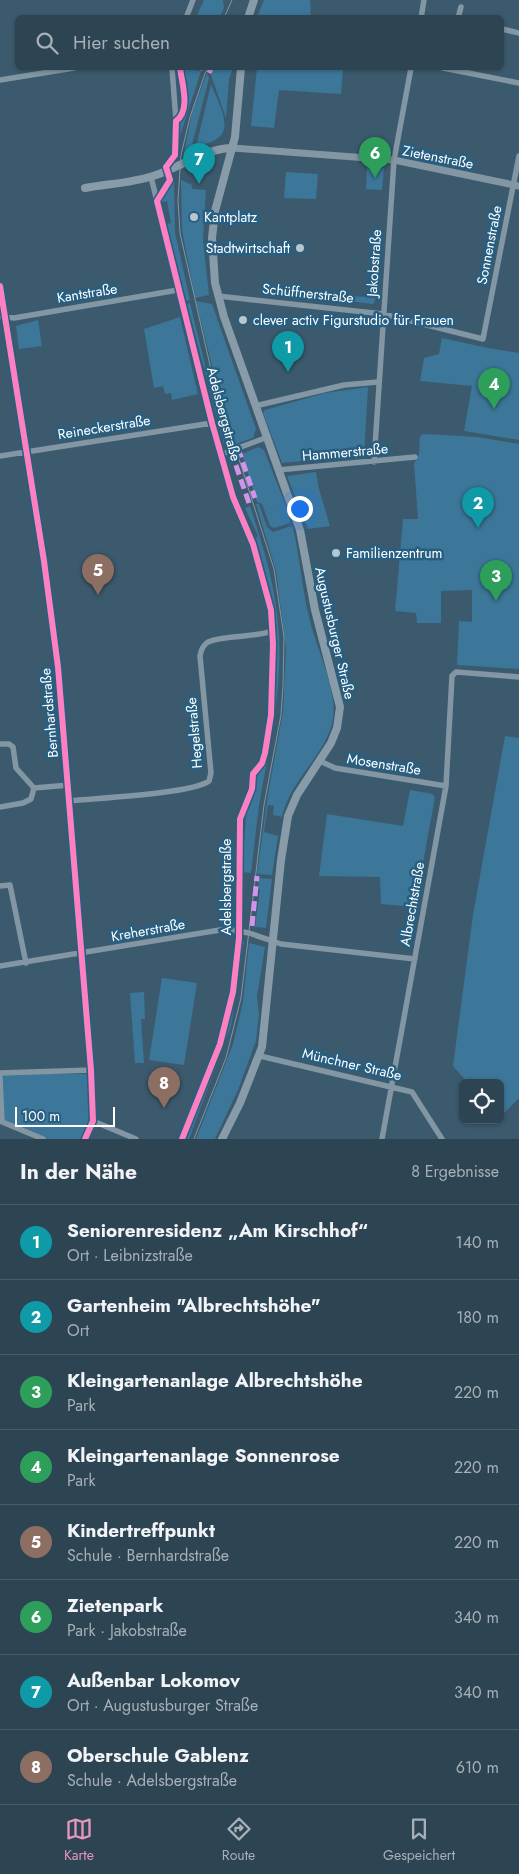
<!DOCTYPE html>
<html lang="de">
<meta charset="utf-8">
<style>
body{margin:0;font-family:Jost,sans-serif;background:#354b59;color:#f1f3f6}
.controls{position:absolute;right:15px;bottom:15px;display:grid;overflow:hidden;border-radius:8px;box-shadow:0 1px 4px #0004}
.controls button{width:45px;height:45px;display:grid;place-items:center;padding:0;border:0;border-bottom:1px solid #485c69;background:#2d4452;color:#f1f3f6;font:25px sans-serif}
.scale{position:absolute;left:15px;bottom:12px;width:100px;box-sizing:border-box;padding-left:5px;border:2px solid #fff;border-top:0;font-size:14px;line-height:18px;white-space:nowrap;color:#fff;-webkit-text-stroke:4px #275f82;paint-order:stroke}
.you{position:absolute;left:299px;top:508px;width:18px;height:18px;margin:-12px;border:4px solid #fff;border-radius:50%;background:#1a73e8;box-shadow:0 0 0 8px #1a73e833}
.badge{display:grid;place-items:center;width:32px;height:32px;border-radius:50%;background:#e797bd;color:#fff;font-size:16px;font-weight:700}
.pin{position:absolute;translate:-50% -41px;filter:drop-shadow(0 1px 2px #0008)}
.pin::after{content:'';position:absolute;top:26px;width:18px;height:15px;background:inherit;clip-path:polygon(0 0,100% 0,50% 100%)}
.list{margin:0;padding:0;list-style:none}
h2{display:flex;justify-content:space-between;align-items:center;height:65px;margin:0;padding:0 20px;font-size:21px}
h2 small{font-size:16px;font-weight:400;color:#a7b0b8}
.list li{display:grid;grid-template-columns:32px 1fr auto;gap:15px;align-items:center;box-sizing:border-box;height:75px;padding:0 20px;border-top:1px solid #485c69}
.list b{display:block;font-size:19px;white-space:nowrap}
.list p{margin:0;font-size:16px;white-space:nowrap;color:#a7b0b8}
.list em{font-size:16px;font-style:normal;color:#a7b0b8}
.icon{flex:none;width:28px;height:28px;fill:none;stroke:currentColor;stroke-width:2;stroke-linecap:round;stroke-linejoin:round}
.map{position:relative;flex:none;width:519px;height:1139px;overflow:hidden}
.search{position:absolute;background:#2d4452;box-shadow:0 1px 4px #0004;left:15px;right:15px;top:15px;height:55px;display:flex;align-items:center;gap:12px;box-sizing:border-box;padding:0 18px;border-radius:8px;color:#a7b0b8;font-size:19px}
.sheet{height:665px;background:#2d4452}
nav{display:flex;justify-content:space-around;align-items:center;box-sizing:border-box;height:70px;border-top:1px solid #485c69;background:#2d4452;font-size:14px;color:#a7b0b8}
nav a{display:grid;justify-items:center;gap:2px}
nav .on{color:#e797bd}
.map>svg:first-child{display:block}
.green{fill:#3c7698}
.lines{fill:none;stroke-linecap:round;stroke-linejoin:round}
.minor{stroke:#8296a3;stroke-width:5.5}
.tertiary{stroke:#8296a3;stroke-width:7}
.secondary{stroke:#889ba8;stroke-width:8}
.tram{stroke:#8296a3;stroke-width:1}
.quiet{stroke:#d193ec;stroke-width:5;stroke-dasharray:10 5;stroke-linecap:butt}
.cycleway-casing{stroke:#275f82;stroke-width:9}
.cycleway{stroke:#ff80c0;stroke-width:6}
.poi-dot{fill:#bbc5cc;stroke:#275f82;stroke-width:2}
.labels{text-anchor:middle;stroke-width:5;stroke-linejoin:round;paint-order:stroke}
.street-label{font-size:14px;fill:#fff;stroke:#275f82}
.poi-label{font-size:14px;fill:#fff;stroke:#275f82;text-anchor:start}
</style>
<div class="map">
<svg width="519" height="1139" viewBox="0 0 519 1139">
<rect width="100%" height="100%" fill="#3c5a6d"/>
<path class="green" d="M204,0H223L224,8L220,17H196Z
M264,0H310L311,17H257Z
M182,68L201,71L179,139V125L186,109Z
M212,68H233L229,79L226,118L211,75Z
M257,68H343L341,94L279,90L274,128L251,126Z
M207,73L209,78L192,145L184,153L192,113Z
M211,84C216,98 234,127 218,138C212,143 203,144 196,147Z
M367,167L384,168L382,190L366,189Z
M286,172L318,174L316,199L284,198Z
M181,180L192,185V189L206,190L203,240L209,295L195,298L182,230Z
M174,181L175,232L190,300L186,301L167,224L171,223L167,201L162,202L160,197L168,184Z
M374,243H379L375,301L373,304L293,295L295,290L302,285V294L369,297Z
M196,301L212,304L256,429L253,438L236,444L214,374Z
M190,303L208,377L229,446L224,444L187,304Z
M180,317L198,394L172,400L171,393L165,394L163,386L154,388L144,329Z
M38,320L42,346L19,349L16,326Z
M442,338L488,348L519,353V440L464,431L472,386L420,381L424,358L439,354Z
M368,387L364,455L282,463L263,413L265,410L325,393Z
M424,434L478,437L519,444V669L457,665L459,621L472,622V590L441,591V623H417L416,613L395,611L403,519H418L414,464L419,454L420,436Z
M258,447L264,450L289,514L290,523L274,528L270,526L262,504L257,502L242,455L244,453Z
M316,472L319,489L330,526L308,529L287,476Z
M256,504H259L267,527L273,532L291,526L293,528C300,557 302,588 309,617C316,649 340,693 332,724C322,759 289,782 282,817L273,815L274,806L268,805L264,832L278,836L272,875L257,874L268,794L283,712L286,648L276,571Z
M250,506C264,549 277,591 279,636C282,694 269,748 259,805C256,828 254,850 251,873L242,872L246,815L254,793L255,776L266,755L276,684L275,608L256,538L258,536L245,508Z
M505,736L519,738V1098L500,1117V1083H468L453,1066L473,915Z
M410,790L432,794L435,797L415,907L381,904L380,877L319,876L327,814L403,826Z
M259,878L272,879L266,928L255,927L260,889H258Z
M244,941L231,1026L189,1139H186L229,1026L234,1002L239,942Z
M249,943L265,947L257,996L259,1014L256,1041L238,1090L215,1139H196L233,1044L243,1002Z
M162,978L197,983L184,1065L149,1060Z
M144,992L145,1019H141L144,1063H135L130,993Z
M0,1073L91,1074L93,1121L85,1139H43L2,1121Z"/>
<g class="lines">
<path class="minor" d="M186,18L193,0
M421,18L424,0
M458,18L461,7
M502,29L519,33
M172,68L176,121
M443,68L519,83
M0,80L74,68
M0,286L44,561L58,667L91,1070L93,1121L85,1139
M218,296L383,314L483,339L519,156
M0,316L14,318L178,290
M255,406L344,385L378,382
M222,454L265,438
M0,456L212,423
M374,462L394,160L411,68
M278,470L415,457
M0,744H9L13,747L16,768L34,788
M320,761L335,768L446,786
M70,801C97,798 191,794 209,781L211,773L200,656C201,650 203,645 208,642C223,635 253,638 272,631L271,610L253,544L233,497L212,423L151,177
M0,807L23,803L31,799L34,788L69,785
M0,886L10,885L26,963
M0,966L226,929L249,933L281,944L415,959
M233,992L239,938V830L240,819L253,785
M260,1056L412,1092L442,1139
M0,1073L91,1070
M0,1078L2,1121
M0,1121L43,1139
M93,1121L136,1139
M182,1139L216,1055
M382,1139L446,786L452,676L456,672L519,677"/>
<path class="tertiary" d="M233,148L394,160L519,186"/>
<path class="secondary" d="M248,18L254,0
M85,188C107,184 132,183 153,176C179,168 205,148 233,148
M222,1139L240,1103L262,1047L281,860L288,816L297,795L331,743L337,728L340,707L315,610L300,530L224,317L215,283L212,238L215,211L235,137L241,68"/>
<path class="tram" d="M224,18L232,0
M194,1139L226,1058L241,998L264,805L281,715L283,686L284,637L274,569L212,374L180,233L178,200L181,155L190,117L207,68"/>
<path class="quiet" d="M200,70L201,68
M209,73L211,68
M238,448L255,498
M231,451L249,503
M252,926L257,876"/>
<g class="cycleway-casing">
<path id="cycleway" d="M180,68C182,84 191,110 176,121L175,155L166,167L170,180L157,201L212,423L233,497L253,544L271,610L273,644L271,715L265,753L262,763L253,774L252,789L240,819L239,938L233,992L220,1044L182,1139
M0,286L44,561L58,667L91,1070L93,1121L85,1139"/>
</g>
<use href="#cycleway" class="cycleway"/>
</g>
<g class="poi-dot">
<circle cx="194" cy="217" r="5"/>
<circle cx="300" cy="248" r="5"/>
<circle cx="243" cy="320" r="5"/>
<circle cx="336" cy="553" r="5"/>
</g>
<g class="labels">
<g class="street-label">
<text transform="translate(438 157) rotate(11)" y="5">Zietenstraße</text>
<text transform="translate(489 245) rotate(-79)" y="5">Sonnenstraße</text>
<text transform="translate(374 263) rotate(-86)" y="5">Jakobstraße</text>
<text transform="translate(87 293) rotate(-9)" y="5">Kantstraße</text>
<text transform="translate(308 293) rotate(6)" y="5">Schüffnerstraße</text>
<text transform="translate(224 414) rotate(75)" y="5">Adelsbergstraße</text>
<text transform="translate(104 427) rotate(-9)" y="5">Reineckerstraße</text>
<text transform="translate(345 452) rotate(-5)" y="5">Hammerstraße</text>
<text transform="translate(335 633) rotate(77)" y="5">Augustusburger Straße</text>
<text transform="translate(49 713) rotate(-95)" y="5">Bernhardstraße</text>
<text transform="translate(194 733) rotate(-95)" y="5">Hegelstraße</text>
<text transform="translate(384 764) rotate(9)" y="5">Mosenstraße</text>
<text transform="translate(226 887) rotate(-90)" y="5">Adelsbergstraße</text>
<text transform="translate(412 904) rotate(-80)" y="5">Albrechtstraße</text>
<text transform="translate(148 930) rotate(-10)" y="5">Kreherstraße</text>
<text transform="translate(352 1064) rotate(13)" y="5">Münchner Straße</text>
</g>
<g class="poi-label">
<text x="204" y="222">Kantplatz</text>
<text x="290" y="253" text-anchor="end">Stadtwirtschaft</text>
<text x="253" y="325">clever activ Figurstudio für Frauen</text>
<text x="346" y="558">Familienzentrum</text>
</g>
</g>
</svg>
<div class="controls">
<button><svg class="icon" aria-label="locate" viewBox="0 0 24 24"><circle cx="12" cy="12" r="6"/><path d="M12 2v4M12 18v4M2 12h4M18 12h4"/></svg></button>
</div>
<div class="scale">100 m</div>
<div class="you"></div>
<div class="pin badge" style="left:288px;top:372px;background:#0f9aa8">1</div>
<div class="pin badge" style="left:478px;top:528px;background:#0f9aa8">2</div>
<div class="pin badge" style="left:496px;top:601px;background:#2e9e5b">3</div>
<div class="pin badge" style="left:494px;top:409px;background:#2e9e5b">4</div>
<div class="pin badge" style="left:98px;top:595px;background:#8d6e63">5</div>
<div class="pin badge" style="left:375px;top:178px;background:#2e9e5b">6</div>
<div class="pin badge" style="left:199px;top:184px;background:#0f9aa8">7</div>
<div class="pin badge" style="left:164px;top:1108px;background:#8d6e63">8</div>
<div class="search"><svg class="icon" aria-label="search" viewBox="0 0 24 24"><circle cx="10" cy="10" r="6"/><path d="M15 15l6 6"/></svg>Hier suchen</div>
</div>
<section class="sheet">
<h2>In der Nähe<small>8 Ergebnisse</small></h2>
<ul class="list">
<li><span class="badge" style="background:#0f9aa8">1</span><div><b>Seniorenresidenz „Am Kirschhof“</b><p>Ort · Leibnizstraße</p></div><em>140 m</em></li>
<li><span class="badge" style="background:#0f9aa8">2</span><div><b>Gartenheim &quot;Albrechtshöhe&quot;</b><p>Ort</p></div><em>180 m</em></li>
<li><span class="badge" style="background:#2e9e5b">3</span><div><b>Kleingartenanlage Albrechtshöhe</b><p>Park</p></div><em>220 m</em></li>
<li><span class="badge" style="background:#2e9e5b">4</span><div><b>Kleingartenanlage Sonnenrose</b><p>Park</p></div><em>220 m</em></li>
<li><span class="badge" style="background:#8d6e63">5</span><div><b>Kindertreffpunkt</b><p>Schule · Bernhardstraße</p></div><em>220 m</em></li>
<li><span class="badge" style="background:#2e9e5b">6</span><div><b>Zietenpark</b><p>Park · Jakobstraße</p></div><em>340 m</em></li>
<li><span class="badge" style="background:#0f9aa8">7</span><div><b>Außenbar Lokomov</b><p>Ort · Augustusburger Straße</p></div><em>340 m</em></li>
<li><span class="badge" style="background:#8d6e63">8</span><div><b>Oberschule Gablenz</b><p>Schule · Adelsbergstraße</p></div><em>610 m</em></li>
</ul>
</section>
<nav>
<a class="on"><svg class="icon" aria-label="map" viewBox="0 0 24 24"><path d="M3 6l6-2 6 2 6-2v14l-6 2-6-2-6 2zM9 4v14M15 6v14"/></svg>Karte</a>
<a><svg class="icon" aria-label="directions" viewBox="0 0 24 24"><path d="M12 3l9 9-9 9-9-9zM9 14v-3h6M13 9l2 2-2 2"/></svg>Route</a>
<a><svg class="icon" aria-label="saved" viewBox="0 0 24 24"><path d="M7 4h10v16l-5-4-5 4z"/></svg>Gespeichert</a>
</nav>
